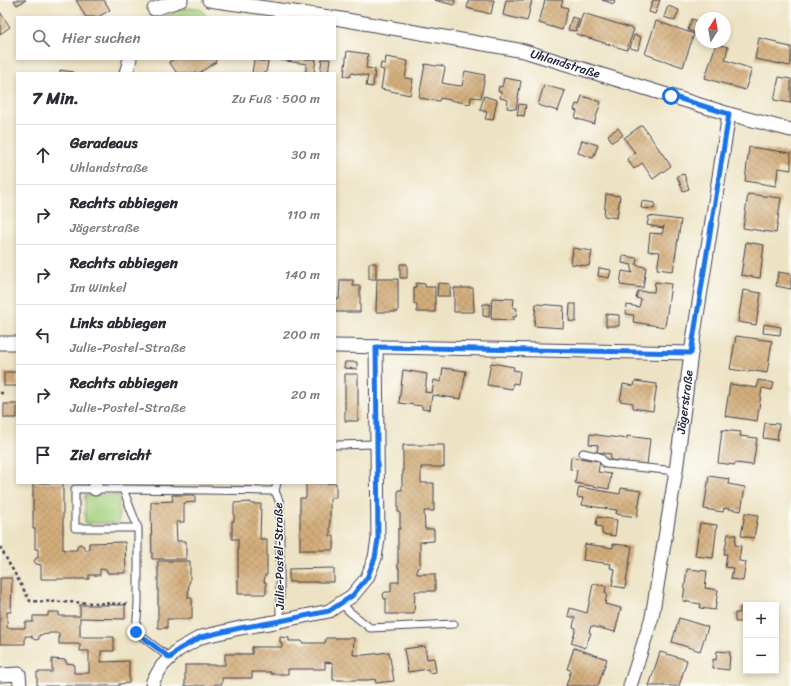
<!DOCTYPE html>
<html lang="de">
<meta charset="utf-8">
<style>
body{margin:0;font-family:Sriracha,sans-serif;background:#f2f2f3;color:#2b2b33}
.controls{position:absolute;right:12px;bottom:12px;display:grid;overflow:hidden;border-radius:0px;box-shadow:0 2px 6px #0003}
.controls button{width:36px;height:36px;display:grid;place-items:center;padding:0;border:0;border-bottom:1px solid #e1e1e2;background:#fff;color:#2b2b33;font:20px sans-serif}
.compass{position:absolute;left:695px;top:12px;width:36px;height:36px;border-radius:50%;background:#fff;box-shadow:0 2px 6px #0003;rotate:11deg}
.stop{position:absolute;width:12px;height:12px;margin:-9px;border:3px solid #1a73e8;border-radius:50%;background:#fff}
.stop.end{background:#1a73e8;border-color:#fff;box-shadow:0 1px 4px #0008}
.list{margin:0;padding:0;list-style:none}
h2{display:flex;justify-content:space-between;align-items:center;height:52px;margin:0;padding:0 16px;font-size:17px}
h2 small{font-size:13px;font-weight:400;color:#7c7c81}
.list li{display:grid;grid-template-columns:26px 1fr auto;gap:12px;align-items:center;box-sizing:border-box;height:60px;padding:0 16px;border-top:1px solid #e1e1e2}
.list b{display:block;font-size:15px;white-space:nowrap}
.list p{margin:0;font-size:13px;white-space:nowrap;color:#7c7c81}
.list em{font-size:13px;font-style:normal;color:#7c7c81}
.icon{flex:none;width:22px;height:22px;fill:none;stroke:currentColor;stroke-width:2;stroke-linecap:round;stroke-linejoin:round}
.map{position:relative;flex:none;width:791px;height:686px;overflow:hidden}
.search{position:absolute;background:#fff;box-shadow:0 2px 6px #0003;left:16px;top:16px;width:320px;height:44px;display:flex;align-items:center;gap:10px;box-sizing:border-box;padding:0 14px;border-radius:0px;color:#7c7c81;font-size:15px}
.panel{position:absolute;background:#fff;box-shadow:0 2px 6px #0003;left:16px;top:72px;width:320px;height:412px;border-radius:0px}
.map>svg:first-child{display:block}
.grass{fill:url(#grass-tufts);stroke:#63795c}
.park{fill:#a4d07d;stroke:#63795c}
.building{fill:url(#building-cross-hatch)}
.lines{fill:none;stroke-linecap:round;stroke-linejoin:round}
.service-casing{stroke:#403f50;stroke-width:9}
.minor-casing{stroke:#403f50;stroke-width:15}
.path{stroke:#403f50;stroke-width:2.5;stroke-dasharray:3 3;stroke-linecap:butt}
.service{stroke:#fff;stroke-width:7}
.minor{stroke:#fff;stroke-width:13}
.route{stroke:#1a73e8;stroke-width:5}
.labels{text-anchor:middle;stroke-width:3;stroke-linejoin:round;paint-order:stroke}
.street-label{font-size:12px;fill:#22223b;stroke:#fdfcf7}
</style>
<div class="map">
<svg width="791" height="686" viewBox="0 0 791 686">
<defs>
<pattern id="grass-tufts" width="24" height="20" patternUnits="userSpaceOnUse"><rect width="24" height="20" fill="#a4d07d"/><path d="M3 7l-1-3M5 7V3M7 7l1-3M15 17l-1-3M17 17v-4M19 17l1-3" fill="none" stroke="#8db26d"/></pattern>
<pattern id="building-cross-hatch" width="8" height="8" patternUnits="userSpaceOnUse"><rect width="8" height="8" fill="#d3ae7c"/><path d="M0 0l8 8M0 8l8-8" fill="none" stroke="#b5956c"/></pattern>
</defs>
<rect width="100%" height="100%" fill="#fdfcf7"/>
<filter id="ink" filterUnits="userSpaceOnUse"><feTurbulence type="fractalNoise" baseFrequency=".025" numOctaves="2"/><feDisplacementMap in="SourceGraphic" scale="8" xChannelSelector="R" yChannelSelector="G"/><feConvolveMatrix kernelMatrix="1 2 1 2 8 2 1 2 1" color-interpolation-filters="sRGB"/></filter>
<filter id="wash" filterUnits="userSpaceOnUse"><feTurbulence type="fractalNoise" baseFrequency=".012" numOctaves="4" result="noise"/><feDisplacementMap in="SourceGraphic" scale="16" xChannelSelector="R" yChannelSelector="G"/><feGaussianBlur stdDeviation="0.9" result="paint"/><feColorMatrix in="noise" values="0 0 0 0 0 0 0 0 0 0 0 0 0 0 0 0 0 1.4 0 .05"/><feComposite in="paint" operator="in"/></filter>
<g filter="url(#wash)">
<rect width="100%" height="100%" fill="#ede3c4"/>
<path class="grass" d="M191,8H199L203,11L206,17H163L177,10Z"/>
<path class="park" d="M85,495H119V523H85Z"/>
<g id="blocks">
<path class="building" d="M14,0H26L17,5Z
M76,0H104L110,10L98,17H86Z
M434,0H455L454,5Z
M469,0H494L491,14L467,8Z
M506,0H532L527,21L503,15Z
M545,0H563L561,6L568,8L562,30L539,23Z
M602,0H615L614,4Z
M653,0H660L655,14L649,12Z
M668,6L679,10L675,21L664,17Z
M0,12L10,27L0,34Z
M583,13L634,29L627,50L576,34Z
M572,17L579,19L575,31L568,30Z
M692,19L701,22V35L688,30Z
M656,21L694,34L683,67L645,54Z
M634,35L641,37L638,50L630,48Z
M759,38L777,42V44L791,47V61L790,66L755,59Z
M716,44L728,47L725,60L752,69L745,90L705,78Z
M347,51L368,54L366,68L375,69L373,87L366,86L368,76L351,73L350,77L344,76Z
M386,57L408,61L405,78L413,79L410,95L381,89L384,70L380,69L381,63L385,64Z
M174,59H215L216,62L199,73H177L169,62Z
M279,59H316L314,73H305L307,64L279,60Z
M322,59H330L328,73H320Z
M254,60L268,62L266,73H252Z
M425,64L436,66L438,65L443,66L445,68L442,83L453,85L462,86L465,71L485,75L481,98L471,97L470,104L440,98L439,101L419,98Z
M60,70L74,72V73H60Z
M779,77L791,79V103L774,100Z
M504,78L521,81L516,109L507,108L508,100L500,98L501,92L498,91L499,86L502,87Z
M544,85L565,91L558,111L538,105Z
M484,96L497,100L493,120L485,119L487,112L480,110Z
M582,96L601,102L594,124L575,118L577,111L574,110L576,104L579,105Z
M519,104L526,105L524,116L517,115Z
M642,125L671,166L653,179L642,163L634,169L627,159L635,153L624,138Z
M618,128L623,135L612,142L608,135Z
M582,140L598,145L593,158L578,153Z
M749,147L791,153V170L778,168L776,186L745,181Z
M684,174L689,189L683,191L677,176Z
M606,194L620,196L617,218L604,216Z
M748,194L781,198L776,233L743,228Z
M642,201L655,203L654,209L641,208Z
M649,216L681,220L673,271L657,269L660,252L648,251L650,233L662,234L664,226L663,228L647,225Z
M746,242L764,245L760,278L741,275Z
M573,248L592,251L589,266L571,264Z
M623,256L637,258L636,265L646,267L643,288L620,285L622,271L633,273V272L631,271L632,265L622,263Z
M369,263H376V279H369Z
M400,264H407V278H400Z
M599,268L611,270L609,278L598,276Z
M778,272L791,274V289L776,286Z
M377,279H398V312H376Z
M340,280H353V286H360V312H335V299H339Z
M655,282L671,284L665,327L633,322L634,315L626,314L627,305L639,307L641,299L636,298L638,291L654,292Z
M416,283L425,284V287H435V312H417V304H414V287H416Z
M438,283L450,284V296H437Z
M454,288H473L474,312H454Z
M743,290L761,293L756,325L738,322Z
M492,298L514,299L513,308H517L516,317H513V320L491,319Z
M483,304H490L489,317L483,316Z
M536,304L564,306L563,328L534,326Z
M570,304H576V322L569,321Z
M606,314L619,315V326H606Z
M764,324L781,327L780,335L763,333Z
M736,336L772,341L767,373L749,370V372L730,369Z
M345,362H357V369L344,368Z
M491,363L514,367L513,370L520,371L518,384L513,383L512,389L487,385Z
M443,368L466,371L461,399L432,395L430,410L422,409V406L399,403L403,370L427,374L425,392L432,393L434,380L441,382Z
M4,372H17V386H4Z
M345,374H358V421H345Z
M758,380L774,383L772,390L762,388L757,421L725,416L730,384L757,388Z
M635,381L657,384L653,411L633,408V403L620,401L623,384L634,386Z
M4,404H17V418H4Z
M765,423L779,424L777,440L763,438Z
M722,430L741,432L740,436L757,438L753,465L735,463V465L718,463Z
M590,434L627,439V436L650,439L647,465L610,460L611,454L597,452L598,445L589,444Z
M403,445H444V467H421V483H434V511H424L425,529H434V541L420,542V567L417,568V574H435V591H415L414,614H386V599H384L383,594L385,592H391V582H399V568H398V529H400V512H398V490H402V475H403Z
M571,457L600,461L598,472L611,474L609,489L575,483L577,470L570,469Z
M709,476L729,479L728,484L745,487L741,511L724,508L723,512L704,509Z
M33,483H63V550H77V546L80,544L84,546V550H89V543L125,542L126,573H107V570L100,569V575H89V579H41V565L36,564L34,561L36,558H38V549H35V529H33Z
M306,483H336V498H330V536H334V550H300V498H306Z
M579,487L620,494L621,488L641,491L637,517L616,514L617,510L582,505L583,498L577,497Z
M172,495H195V502L184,503V522H176L177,541H186V559H152L151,502L173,501Z
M251,502V504H261L260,539H267V575H265L264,582H266V594H238V539H232V521H234V503Z
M745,513L758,515L754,538L741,536Z
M597,517L617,520L615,536L602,534V527L596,526Z
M700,523L717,525L713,558L695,556Z
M728,534L736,535L735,545L741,546L739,561L746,562L743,581L731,579L733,568L725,567L727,554H724Z
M585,544L613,548V544L632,546L625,588L612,586L615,569L610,568L611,564L583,560Z
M158,561H190V582H189L188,598H192V619H167V628H158Z
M334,568V582H289V569Z
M687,569L707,571L705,588L718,590L715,610L700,608L701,604L683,601Z
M0,578H12L11,612H7V628H25V622H33V616H48V612H59V616H80V605H125V619L80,618V637H114V651H101V662L129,661V683L119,684V686H37V672H52V659L66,660V663L74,664V673H89V651H80V644H59V633H49V634L39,635V639L36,640L32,638V636H25V644H0Z
M593,584L606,586L605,593H607L605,604L621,608L615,632L591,626L589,632L591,633L585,648L571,643L576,628L573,627L575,618L568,616L570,608L587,613Z
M740,607H746V622H735V613H740Z
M679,618L708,627L700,651L672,642Z
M280,637L289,638V641H302V643H325L326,638H354L353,655H365L389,652L394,681L376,683L375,679L368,680H333V663L325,662V669H288V674H271V672H252V678H222V684H215V686H185V665H225V654H252V647H282V644L280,642Z
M425,646L427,659L434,658L436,672L429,673L428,669L408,672L404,649Z
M574,648L607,659L598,686H566L571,670L567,669Z
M717,651L730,652L729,670L713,668V659L716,660Z
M660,652L687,660L679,686H649Z"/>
</g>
</g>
<g filter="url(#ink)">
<use href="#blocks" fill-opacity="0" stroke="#403f50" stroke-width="1"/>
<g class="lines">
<g class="service-casing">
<path id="service" d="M335,445L377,444
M583,453L600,457L606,464L676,471
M123,489L275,491L277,483
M275,491L280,503V621
M138,528H75V489H123L138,528V604L136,632L170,658
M341,603L350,612L370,628L454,624"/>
</g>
<g class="minor-casing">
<g id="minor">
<path d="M209,0L329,17"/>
<path d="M154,9L181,0"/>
<path id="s1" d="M335,18L524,51L729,114L791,130"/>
<path d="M126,73L130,59"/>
<path d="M0,343H17"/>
<path d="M335,346L691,353"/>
<path d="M95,489V483"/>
<path d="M0,675L19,674L20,686"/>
<path d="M152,686L153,681L162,666L178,650L201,637L240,628L280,621L329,611L341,603L352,596L367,578L375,558L378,539L376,347"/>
<path id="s2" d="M630,686L652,617L676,471L691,353L729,114"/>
</g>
</g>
<path class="path" d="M0,393H6
M0,547L30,601L127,604"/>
<use href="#service" class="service"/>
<use href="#minor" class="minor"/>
</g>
</g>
<g class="lines" filter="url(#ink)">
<path class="route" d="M136,632L170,658L178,650L201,637L240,628L280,621L329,611L352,596L367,578L375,558L378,539L376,347L691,353L729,114L671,96"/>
</g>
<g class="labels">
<g class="street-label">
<text dy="4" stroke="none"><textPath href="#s1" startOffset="235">Uhlandstraße</textPath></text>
<text dy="4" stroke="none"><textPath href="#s2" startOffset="290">Jägerstraße</textPath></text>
<text transform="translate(279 556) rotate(-91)" y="4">Julie-Postel-Straße</text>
</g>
</g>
</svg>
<div class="controls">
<button>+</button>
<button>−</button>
</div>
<svg class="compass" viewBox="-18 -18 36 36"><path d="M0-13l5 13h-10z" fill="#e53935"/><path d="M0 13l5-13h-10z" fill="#7c7c81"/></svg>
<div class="stop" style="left:671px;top:96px"></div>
<div class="stop end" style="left:136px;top:632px"></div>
<div class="search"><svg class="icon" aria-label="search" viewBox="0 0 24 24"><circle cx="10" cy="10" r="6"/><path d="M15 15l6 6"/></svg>Hier suchen</div>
<section class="panel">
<h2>7 Min.<small>Zu Fuß · 500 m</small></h2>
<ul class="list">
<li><svg class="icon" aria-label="ahead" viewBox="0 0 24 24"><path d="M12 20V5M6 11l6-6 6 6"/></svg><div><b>Geradeaus</b><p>Uhlandstraße</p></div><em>30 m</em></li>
<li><svg class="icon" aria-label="right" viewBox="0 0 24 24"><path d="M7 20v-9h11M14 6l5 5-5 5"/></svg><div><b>Rechts abbiegen</b><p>Jägerstraße</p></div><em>110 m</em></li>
<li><svg class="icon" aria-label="right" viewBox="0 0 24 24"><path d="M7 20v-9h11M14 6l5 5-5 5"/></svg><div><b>Rechts abbiegen</b><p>Im Winkel</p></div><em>140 m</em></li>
<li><svg class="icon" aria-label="left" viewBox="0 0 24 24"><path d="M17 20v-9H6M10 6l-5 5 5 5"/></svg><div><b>Links abbiegen</b><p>Julie-Postel-Straße</p></div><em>200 m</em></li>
<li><svg class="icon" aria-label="right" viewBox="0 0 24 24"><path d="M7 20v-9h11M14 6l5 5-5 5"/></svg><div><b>Rechts abbiegen</b><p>Julie-Postel-Straße</p></div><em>20 m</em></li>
<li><svg class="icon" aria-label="arrive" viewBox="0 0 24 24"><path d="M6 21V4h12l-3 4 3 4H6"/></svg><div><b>Ziel erreicht</b></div></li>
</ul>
</section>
</div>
